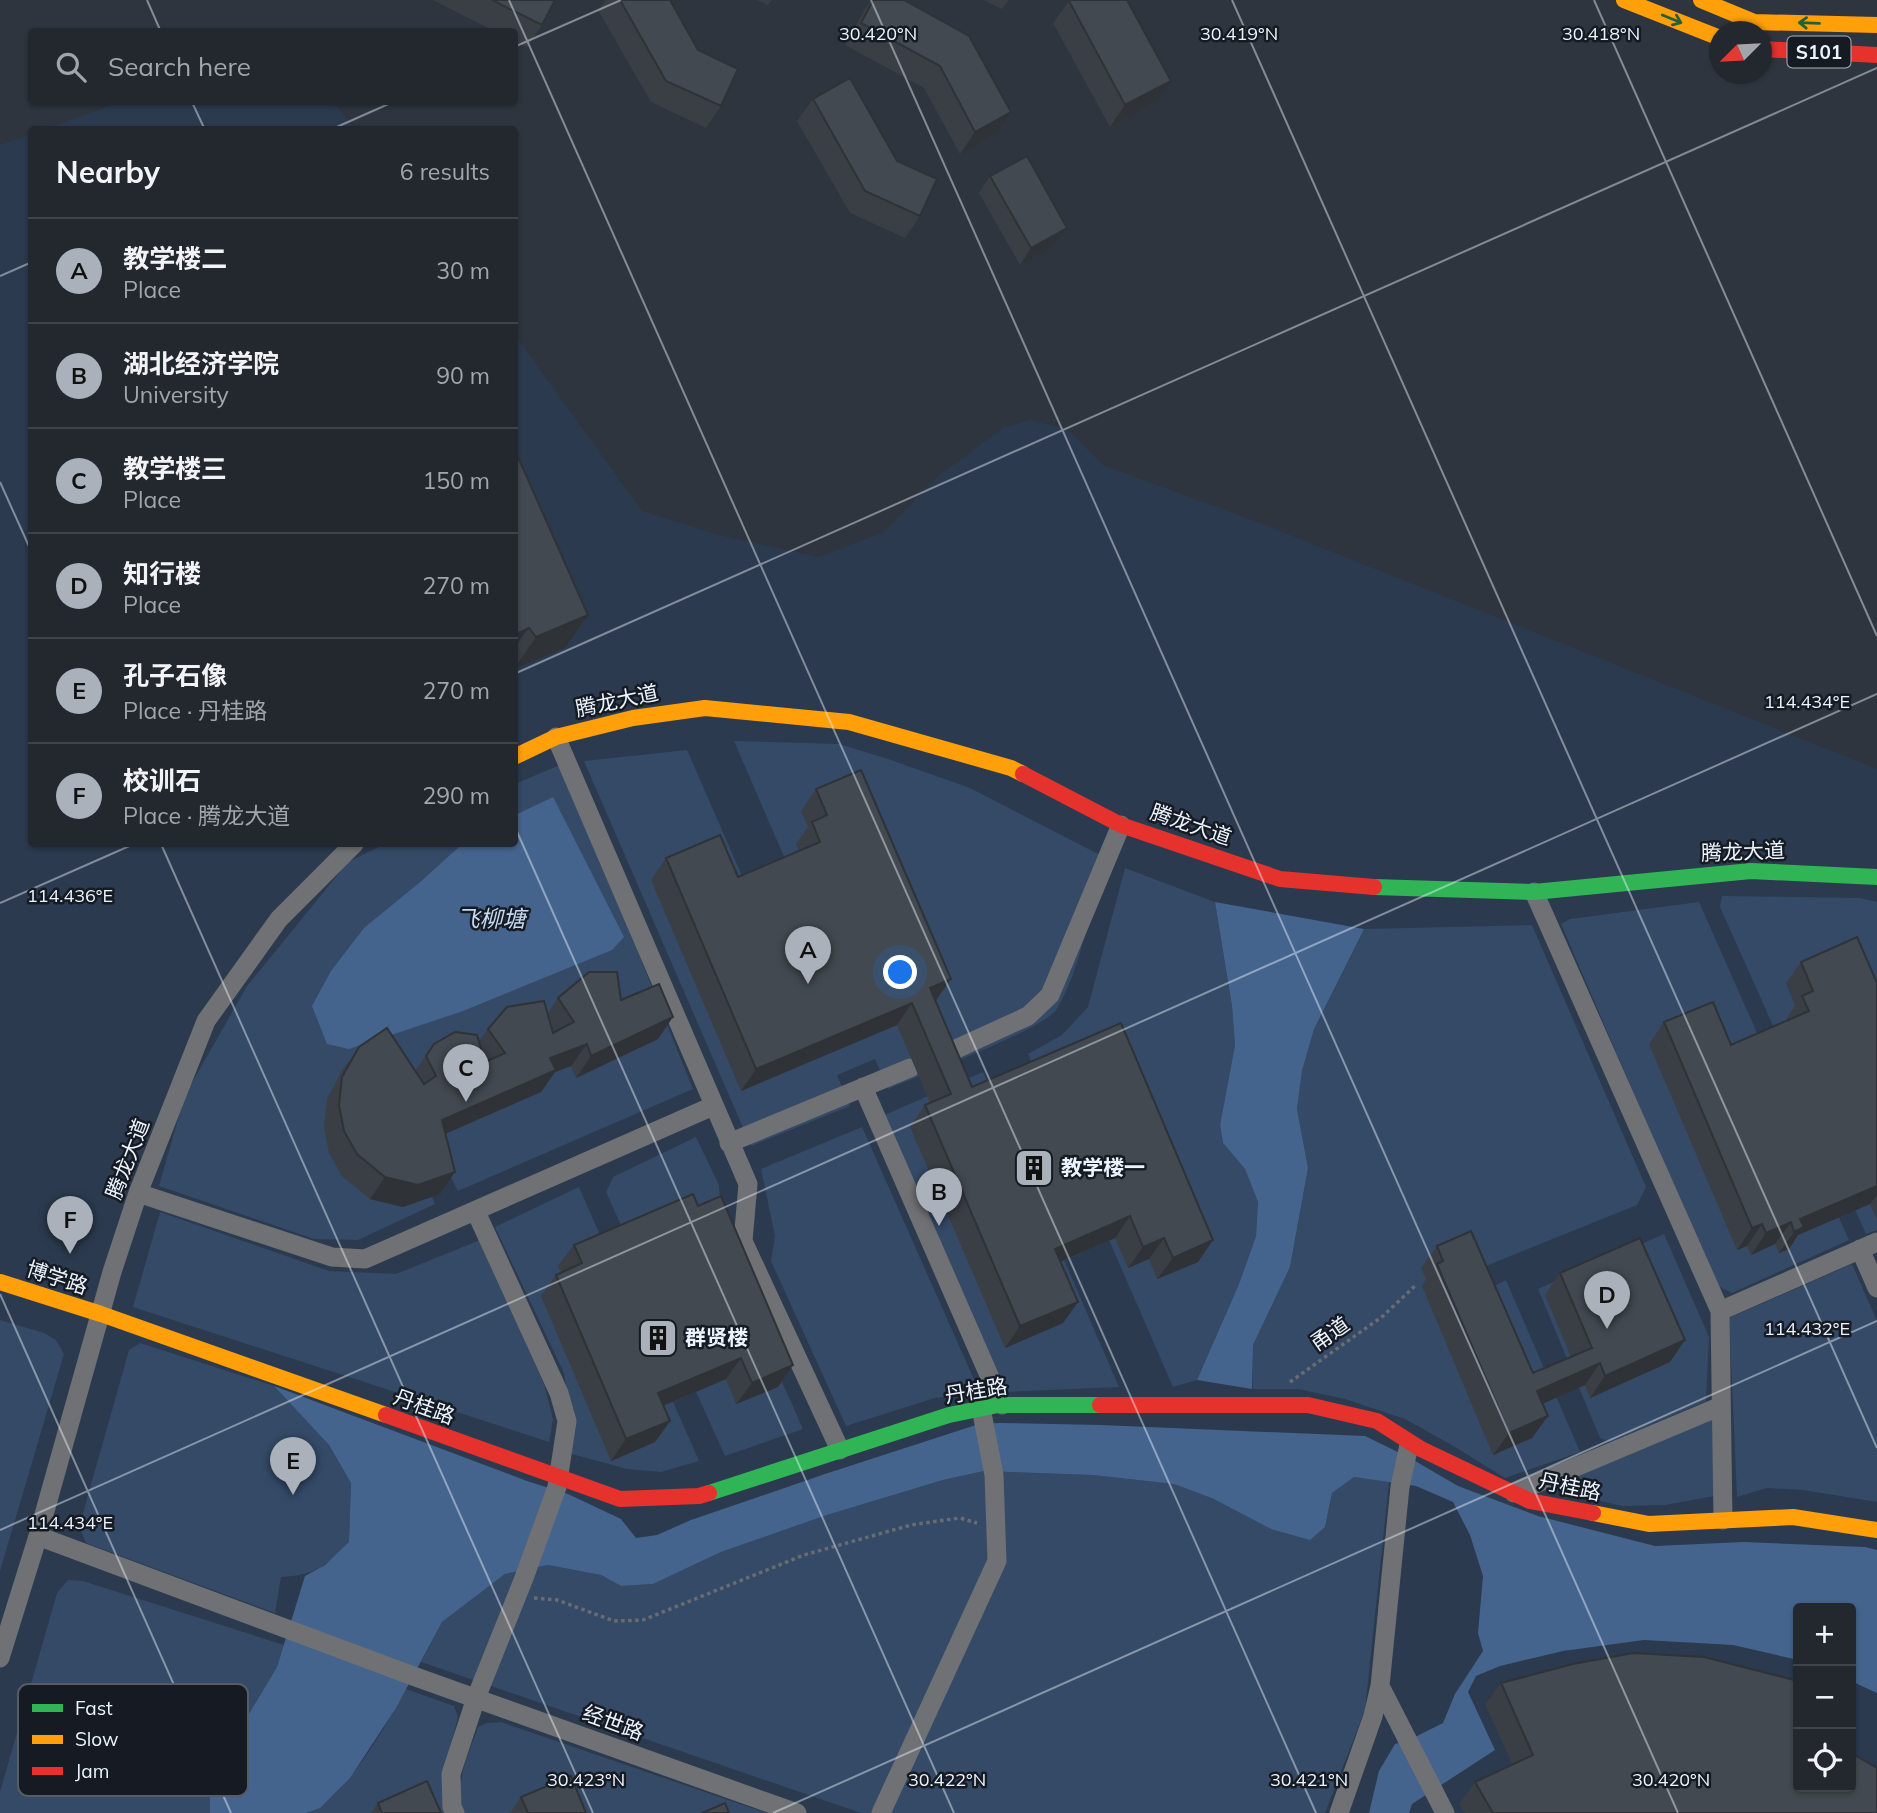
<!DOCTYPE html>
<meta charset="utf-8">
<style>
body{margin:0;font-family:Mulish,"Noto Sans SC",sans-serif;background:#2e343a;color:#f1f3f6}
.controls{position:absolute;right:21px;bottom:21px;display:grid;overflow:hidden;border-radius:7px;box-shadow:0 2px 5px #0004}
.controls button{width:63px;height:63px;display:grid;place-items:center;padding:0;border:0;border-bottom:2px solid #3f444a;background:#22282e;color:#f1f3f6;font:35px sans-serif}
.compass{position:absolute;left:1709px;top:21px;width:63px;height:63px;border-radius:50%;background:#22282e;box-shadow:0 2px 5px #0004;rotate:246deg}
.you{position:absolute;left:901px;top:973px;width:24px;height:24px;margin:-18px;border:5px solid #fff;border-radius:50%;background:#1a73e8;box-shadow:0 0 0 10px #1a73e833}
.badge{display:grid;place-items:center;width:46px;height:46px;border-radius:50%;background:#aab1bb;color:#111;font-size:23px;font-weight:700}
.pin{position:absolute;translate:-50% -58px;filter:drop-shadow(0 2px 4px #0008)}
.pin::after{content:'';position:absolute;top:37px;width:24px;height:21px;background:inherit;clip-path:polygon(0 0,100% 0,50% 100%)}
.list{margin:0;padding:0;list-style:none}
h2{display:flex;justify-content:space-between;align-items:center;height:91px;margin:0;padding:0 28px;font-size:30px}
h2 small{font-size:23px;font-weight:400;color:#a2a6aa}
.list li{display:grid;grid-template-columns:46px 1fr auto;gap:21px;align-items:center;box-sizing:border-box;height:105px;padding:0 28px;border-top:2px solid #3f444a}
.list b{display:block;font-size:26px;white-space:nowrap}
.list p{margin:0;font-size:23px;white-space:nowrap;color:#a2a6aa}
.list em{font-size:23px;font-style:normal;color:#a2a6aa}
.icon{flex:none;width:38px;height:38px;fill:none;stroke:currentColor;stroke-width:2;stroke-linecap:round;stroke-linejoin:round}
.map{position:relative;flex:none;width:1877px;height:1813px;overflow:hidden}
.search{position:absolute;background:#22282e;box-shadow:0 2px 5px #0004;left:28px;top:28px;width:490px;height:77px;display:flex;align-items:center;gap:18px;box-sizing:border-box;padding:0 24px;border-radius:7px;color:#a2a6aa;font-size:26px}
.panel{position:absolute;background:#22282e;box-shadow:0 2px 5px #0004;left:28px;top:126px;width:490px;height:721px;border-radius:7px}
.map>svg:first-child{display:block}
.built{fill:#2b3a4e;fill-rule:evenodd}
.green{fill:#344a67}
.water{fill:#45648d}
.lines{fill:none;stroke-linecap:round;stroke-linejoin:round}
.path{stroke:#696c71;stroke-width:3.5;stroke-dasharray:3.5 3.5;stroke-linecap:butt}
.street{stroke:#6f7174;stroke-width:19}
.fast{stroke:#30b455;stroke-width:16}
.slow{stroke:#ff9f0a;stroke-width:16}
.jam{stroke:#e5322d;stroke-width:16}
.wall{fill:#3a3f45}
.shaded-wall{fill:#2f3338}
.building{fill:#434950;stroke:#2f3338;stroke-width:2}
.oneway{stroke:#22603a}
.ticks{fill:none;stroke:#ecf4ff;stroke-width:2;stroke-opacity:0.45}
.labels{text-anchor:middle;stroke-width:5;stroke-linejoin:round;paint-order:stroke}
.shield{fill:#161b23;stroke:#acb3bd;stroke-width:2}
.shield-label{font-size:19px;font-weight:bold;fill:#ecf4ff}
.street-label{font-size:21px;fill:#ecf4ff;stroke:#161b23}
.poi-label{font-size:21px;font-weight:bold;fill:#ecf4ff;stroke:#161b23;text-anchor:start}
.water-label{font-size:23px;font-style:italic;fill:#c4d9f4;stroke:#161b23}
.key{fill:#161b23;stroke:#565c65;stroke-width:2}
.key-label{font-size:19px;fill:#ecf4ff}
.ticks-label{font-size:18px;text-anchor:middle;fill:#ecf4ff;stroke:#161b23;stroke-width:5;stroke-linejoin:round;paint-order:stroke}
</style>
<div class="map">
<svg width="1877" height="1813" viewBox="0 0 1877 1813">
<rect width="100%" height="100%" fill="#2e353e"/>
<path class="built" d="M168,102H297L337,106L354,129H44L112,105Z
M31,134L32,844H514L515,335L642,511L719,535L819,557L884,532L937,477L1004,427L1031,420L1068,430L1103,465L1260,523L1877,769V1813H0V145ZM1798,1608H1851V1787H1798Z"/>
<path class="green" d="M734,741L839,744L888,759L970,788L1104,857C1093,901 1080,973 1056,1010C1044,1029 917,1077 888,1089L875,1059L837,1075L850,1106L751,1146L584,761L687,750L764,926L805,905Z
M562,764L693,1089L458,1191L427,1132L409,1140L435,1204L358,1240L314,1239L159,1186L185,1095L247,986L348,862L385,844H462L419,883L349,1049L553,797L515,815V784Z
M1125,868L1215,902L1232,1006L1235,1045L1220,1125L1223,1143L1245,1169L1258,1202L1256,1236L1239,1284L1197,1380L1173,1387L1028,1054L1062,1035L1088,1007Z
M1722,896L1860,898L1877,902V1230L1866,1234L1720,907Z
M1699,902L1849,1240L1732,1293L1720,1287L1712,1276L1561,924L1570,919Z
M1532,925L1646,1187L1637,1205L1466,1274L1475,1296L1506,1280L1580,1452L1505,1478L1455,1447L1405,1419L1345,1399L1298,1389H1253V1345L1290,1267L1308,1168L1297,1109L1302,1071L1314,1029L1364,929Z
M983,1072L1119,1387L1005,1392L882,1116Z
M862,1127L980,1393L935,1398L846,1426L771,1261L775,1236L761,1169Z
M696,1137L719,1185L724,1252L803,1429L725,1456L606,1192L613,1177Z
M579,1187L699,1461L661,1472L627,1469L568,1453L571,1419L564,1373L495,1227Z
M160,1212L329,1271L396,1274L480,1240L544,1384L553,1419L549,1442L133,1307Z
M1664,1234L1709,1337L1706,1401L1610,1442L1600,1438L1538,1289Z
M1852,1264L1877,1321V1502L1803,1490L1767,1488L1737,1497L1729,1318Z
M0,1320L44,1333L56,1340L64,1354L0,1571Z
M140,1343L274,1386L329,1445L351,1483L349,1543C324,1567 316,1575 281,1577L275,1613L86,1543L79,1527L129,1350Z
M1714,1418L1715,1496L1665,1505L1622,1506L1543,1488Z
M984,1471L1093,1475L1174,1484L1214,1499L1325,1527L1332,1493L1353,1477L1389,1482L1365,1710L1325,1813H861L421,1662L442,1622L505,1574L548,1565L601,1575L621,1586L653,1584L721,1552L827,1515L943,1480Z
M68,1580L83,1581L284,1645L277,1667L210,1779V1813H0V1792L57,1593Z
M406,1689L454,1706L458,1717L443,1776L446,1813H306C345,1799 386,1726 406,1689Z
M501,1722L766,1813H463C454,1783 468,1756 478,1727L487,1723Z"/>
<path class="water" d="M553,797L624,937L612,950L463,1011L349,1049L327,1044L312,1006L331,971L364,928L419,883L462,844H514L515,815Z
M1215,902L1364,929L1314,1029L1302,1071L1297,1109L1308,1168L1290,1267L1253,1345L1252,1389L1197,1380L1239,1284L1256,1236L1258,1202L1245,1169L1223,1143L1220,1125L1235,1045L1232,1006Z
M274,1386L527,1481L568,1494L621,1519L636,1538L657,1535L691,1520L825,1474L979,1424L1000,1423L1101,1425L1365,1436L1410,1458L1458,1486L1538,1516L1655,1546L1744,1542L1865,1547L1877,1550V1693L1851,1681V1608H1798V1660L1733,1645L1644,1640L1563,1651L1500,1666L1476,1676L1468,1692L1495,1750L1412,1804L1409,1813H1369L1379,1771L1395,1744L1407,1741L1443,1723L1455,1694L1483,1651L1478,1633L1483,1576L1470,1535L1453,1502L1416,1486L1354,1477L1332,1493L1325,1527L1310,1540L1271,1529L1214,1499L1174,1484L1093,1475L984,1471L943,1480L827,1515L721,1552L653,1584L621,1586L601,1575L548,1565L505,1574L442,1622L396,1708L350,1778L320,1808L306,1813H210V1779L277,1667L305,1576L325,1565L349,1542L351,1483L329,1445Z"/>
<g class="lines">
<path class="path" d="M1290,1382L1383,1316L1417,1284
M534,1598L557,1600L614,1621L643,1620L804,1555L911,1525L960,1518L977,1523"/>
<path class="street" d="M556,737L748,1184L743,1241L840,1450
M1534,892L1720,1311L1723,1520
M943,1055L1028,1016L1050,995L1121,825
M863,1087L1002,1405
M729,1143L910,1068
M138,1193L332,1257L365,1259L713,1106
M1860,1249L1877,1288
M1720,1311L1877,1242
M1514,1493L1721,1406
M38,1536L413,1676L797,1813
M0,1658L38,1536L112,1272L138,1193L206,1021L279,919L354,844
M1380,1686L1445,1813
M455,1813L452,1807L451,1774L476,1698L524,1578L557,1487L567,1421L559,1393L476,1212
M881,1813L997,1561L994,1475L981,1408
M1339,1813L1373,1716L1380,1686L1400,1487L1409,1445"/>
<path class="fast" d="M1374,887L1534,892L1751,871L1877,877
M709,1493L949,1415L998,1405H1100"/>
<path class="slow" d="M1624,0L1720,38
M1701,0L1754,22L1877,25
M514,757L556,737L633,718L705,708L849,722L1011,768L1023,774
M0,1282L101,1314L386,1415
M1593,1513L1649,1524L1793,1517L1877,1530"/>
<path class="jam" d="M1762,49L1877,55
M1023,774L1121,825L1280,879L1374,887
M1100,1405H1308L1377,1421L1421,1449L1530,1501L1593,1513
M386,1415L620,1499L699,1496L709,1493"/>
</g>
<path class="wall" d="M433,0H555L542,25L527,47L514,41V32H496Z
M606,0H670L698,50L721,106L706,128L651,102L598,10Z
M757,0H772L768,5Z
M871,0H904L996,134L960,154L924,88L845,45L865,9Z
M983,0H1009L1002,9Z
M1069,1L1155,102L1110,127L1053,23Z
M813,99L920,216L905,238L850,213L797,121Z
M990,176L1067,228L1055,245L1020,265L979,193Z
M514,448L565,648L514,669Z
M816,789L951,979L936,1001L972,1087L1198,1262L1157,1279L1149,1259L1128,1268L1115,1238L1061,1262L1078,1302L1063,1323L1005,1348L910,1127L925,1105L930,1103L897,1025L741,1091L651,880L666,858L738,877L799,851L796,844L808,827L801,811Z
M1801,962L1877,983V1219L1870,1204L1798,1235L1789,1249L1779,1253L1775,1244L1751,1255L1747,1246L1737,1250L1649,1044L1664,1022L1731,1045L1788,1020L1787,1018L1795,1006L1786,983Z
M558,998L621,1000L658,1039L576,1078L571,1066L555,1072L541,1092L446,1133L440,1194L403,1207L370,1199L342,1176L329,1153L324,1127L327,1099L343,1069L359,1047L415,1071L434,1044L479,1041L488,1029L548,1013Z
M698,1206L793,1365L778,1387L736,1404L726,1379L664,1406L670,1421L655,1442L611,1461L541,1296L556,1275L561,1273L558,1266L574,1245Z
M1437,1246L1533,1373L1571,1357L1545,1295L1560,1273L1670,1362L1590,1398L1585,1385L1542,1404L1532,1438L1493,1455L1422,1286L1426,1279L1421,1268Z
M1501,1683L1877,1813H1465L1459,1804L1475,1782L1512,1764L1485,1704Z
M521,1797L586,1813H510Z
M378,1803L441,1813H371Z"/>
<path class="shaded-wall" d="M1171,81L1155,102L1110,127L1125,105Z
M1011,112L996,134L960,154L975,132Z
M1067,228L1055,245L1020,265L1031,248Z
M588,615L565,648L514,669L536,637Z
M529,628L514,648V635Z
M951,979L935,1001L930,988Z
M912,1003L897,1025L741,1091L756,1069Z
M673,1017L658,1039L576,1078L591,1056Z
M587,1044L571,1066L555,1072L541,1092L427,1142L442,1120L550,1058Z
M455,1172L440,1194L403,1207L370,1199L385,1177Z
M1877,1186V1195L1870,1204L1798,1235L1789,1249L1779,1253L1794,1232L1800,1219Z
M1130,1216L1115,1238L1040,1270L1055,1249Z
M1791,1222L1775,1244L1751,1255L1766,1233Z
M1762,1224L1747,1246L1737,1250L1752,1228Z
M1164,1238L1149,1259L1128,1268L1143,1247Z
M1213,1240L1198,1262L1157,1279L1173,1258Z
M1078,1302L1063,1323L1005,1348L1020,1326Z
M1685,1340L1670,1362L1590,1398L1605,1376Z
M741,1358L726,1379L643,1414L658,1393Z
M1600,1363L1585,1385L1521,1413L1537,1391Z
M793,1365L778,1387L736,1404L752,1383Z
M1548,1416L1532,1438L1493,1455L1509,1433Z
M670,1421L655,1442L611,1461L626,1439Z"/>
<path class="building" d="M492,0H555L542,25Z
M620,0H670L698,50L738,69L721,106L666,81Z
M873,0H904L969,36L1011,112L975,132L940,66L861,23Z
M1071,0H1127L1171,81L1125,105L1069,1Z
M850,78L897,161L937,179L920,216L865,191L813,99Z
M1027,156L1067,228L1031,248L990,176Z
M514,448L588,615L536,637L529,628L514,635Z
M861,770L951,979L930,988L972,1087L1121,1023L1213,1240L1173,1258L1164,1238L1143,1247L1130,1216L1055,1249L1078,1302L1020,1326L925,1105L951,1094L912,1003L756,1069L666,858L720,835L738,877L820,842L812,822L827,815L816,789Z
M1857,937L1877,983V1186L1800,1219L1804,1227L1794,1232L1791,1222L1766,1233L1762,1224L1752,1228L1664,1022L1713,1002L1731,1045L1809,1011L1802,996L1813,991L1801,962Z
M589,972H617L621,1000L659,984L673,1017L591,1056L587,1044L550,1058L556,1070L442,1120L455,1172L418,1185L385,1177L357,1154L344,1131L339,1105L342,1077L359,1047L387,1028L424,1084L436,1076L426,1056L434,1044L455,1032L477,1035L485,1062L505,1053L488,1029L507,1007L544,1001L553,1033L574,1022L558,998Z
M693,1194L698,1206L721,1196L793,1365L752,1383L741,1358L658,1393L670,1421L626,1439L556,1275L582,1263L574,1245Z
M1471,1231L1533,1373L1592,1348L1560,1273L1640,1238L1685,1340L1605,1376L1600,1363L1537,1391L1548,1416L1509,1433L1437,1264L1443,1261L1437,1246Z
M1633,1653L1704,1657L1798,1681V1787H1851V1753L1877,1768V1813H1493L1475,1782L1533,1755L1501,1683L1573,1664Z
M571,1776L586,1813H528L521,1797Z
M427,1781L441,1813H382L378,1803Z
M725,1803L729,1813H702Z"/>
<defs><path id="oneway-shaft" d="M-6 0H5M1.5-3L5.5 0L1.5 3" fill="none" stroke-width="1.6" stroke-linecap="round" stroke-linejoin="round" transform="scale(1.75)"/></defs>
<g class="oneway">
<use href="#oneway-shaft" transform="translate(1672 19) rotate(22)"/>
<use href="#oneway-shaft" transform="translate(1809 23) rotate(-178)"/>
</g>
<path class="ticks" d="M147,0L161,32M509,0L1316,1813M871,0L1678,1813M1232,0L1877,1448M1594,0L1877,636M514,47L621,0M192,102L205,130M330,130L393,102M0,276L32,262M0,482L32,553M514,674L1877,68M514,825L954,1813M161,844L593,1813M0,903L134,844M0,1294L231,1813M0,1530L1877,694M773,1813L1877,1321"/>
<defs>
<g id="building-square" transform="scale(2.0125)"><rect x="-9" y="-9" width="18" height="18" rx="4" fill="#aab1bb" stroke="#161b23"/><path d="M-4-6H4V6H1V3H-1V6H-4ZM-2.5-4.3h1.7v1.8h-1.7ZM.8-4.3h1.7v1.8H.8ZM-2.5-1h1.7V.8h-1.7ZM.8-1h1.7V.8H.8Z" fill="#111"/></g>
</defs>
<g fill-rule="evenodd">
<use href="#building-square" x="1034" y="1168"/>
<use href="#building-square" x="658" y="1338"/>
</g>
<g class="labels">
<rect class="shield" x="1787.5" y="36.5" width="63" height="31" rx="5"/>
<g class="shield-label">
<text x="1819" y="59">S101</text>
</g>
<g class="street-label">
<text transform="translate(617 701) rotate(-12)" y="7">腾龙大道</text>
<text transform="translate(1191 825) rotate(19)" y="7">腾龙大道</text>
<text transform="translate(1743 852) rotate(-2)" y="7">腾龙大道</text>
<text transform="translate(128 1159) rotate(-69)" y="7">腾龙大道</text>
<text transform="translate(57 1278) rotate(18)" y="7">博学路</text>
<text transform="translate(1330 1334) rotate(-35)" y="7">甬道</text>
<text transform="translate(976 1391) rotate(-9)" y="7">丹桂路</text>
<text transform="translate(424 1407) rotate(20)" y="7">丹桂路</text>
<text transform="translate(1570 1487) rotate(12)" y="7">丹桂路</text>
<text transform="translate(613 1723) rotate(20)" y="7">经世路</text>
</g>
<g class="poi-label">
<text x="1061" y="1175">教学楼一</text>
<text x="685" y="1345">群贤楼</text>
</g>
<g class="water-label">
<text x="491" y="927">飞柳塘</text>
</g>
</g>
<rect x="18" y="1684" width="230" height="112" rx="10" class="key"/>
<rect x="32" y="1704" width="31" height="8" fill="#30b455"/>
<rect x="32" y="1735" width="31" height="9" fill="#ff9f0a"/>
<rect x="32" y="1767" width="31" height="8" fill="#e5322d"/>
<g class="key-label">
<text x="75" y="1715">Fast</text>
<text x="75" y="1746">Slow</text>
<text x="75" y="1778">Jam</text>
</g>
<g class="ticks-label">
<text x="1601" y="40">30.418°N</text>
<text x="878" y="40">30.420°N</text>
<text x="1239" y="40">30.419°N</text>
<text x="1807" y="708">114.434°E</text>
<text x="70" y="902">114.436°E</text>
<text x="1807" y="1335">114.432°E</text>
<text x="70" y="1529">114.434°E</text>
<text x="586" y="1786">30.423°N</text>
<text x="947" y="1786">30.422°N</text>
<text x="1309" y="1786">30.421°N</text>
<text x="1671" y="1786">30.420°N</text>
</g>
</svg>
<div class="controls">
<button>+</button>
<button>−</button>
<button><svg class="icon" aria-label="locate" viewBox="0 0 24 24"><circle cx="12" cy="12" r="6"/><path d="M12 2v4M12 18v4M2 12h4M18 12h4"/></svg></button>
</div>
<svg class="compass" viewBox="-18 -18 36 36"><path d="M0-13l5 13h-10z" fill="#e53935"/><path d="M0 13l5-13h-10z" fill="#a2a6aa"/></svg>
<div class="you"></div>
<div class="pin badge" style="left:808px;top:984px">A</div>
<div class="pin badge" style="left:939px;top:1226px">B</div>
<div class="pin badge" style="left:466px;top:1102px">C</div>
<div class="pin badge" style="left:1607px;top:1329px">D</div>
<div class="pin badge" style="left:293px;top:1495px">E</div>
<div class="pin badge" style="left:70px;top:1254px">F</div>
<div class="search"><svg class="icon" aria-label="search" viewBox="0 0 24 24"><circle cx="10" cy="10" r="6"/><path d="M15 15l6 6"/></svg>Search here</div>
<section class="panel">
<h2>Nearby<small>6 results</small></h2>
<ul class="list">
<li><span class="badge">A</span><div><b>教学楼二</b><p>Place</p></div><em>30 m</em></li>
<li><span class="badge">B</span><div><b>湖北经济学院</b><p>University</p></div><em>90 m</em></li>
<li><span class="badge">C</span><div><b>教学楼三</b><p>Place</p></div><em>150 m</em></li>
<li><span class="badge">D</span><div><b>知行楼</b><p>Place</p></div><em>270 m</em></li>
<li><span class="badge">E</span><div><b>孔子石像</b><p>Place · 丹桂路</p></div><em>270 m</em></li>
<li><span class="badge">F</span><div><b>校训石</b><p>Place · 腾龙大道</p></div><em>290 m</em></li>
</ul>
</section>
</div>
